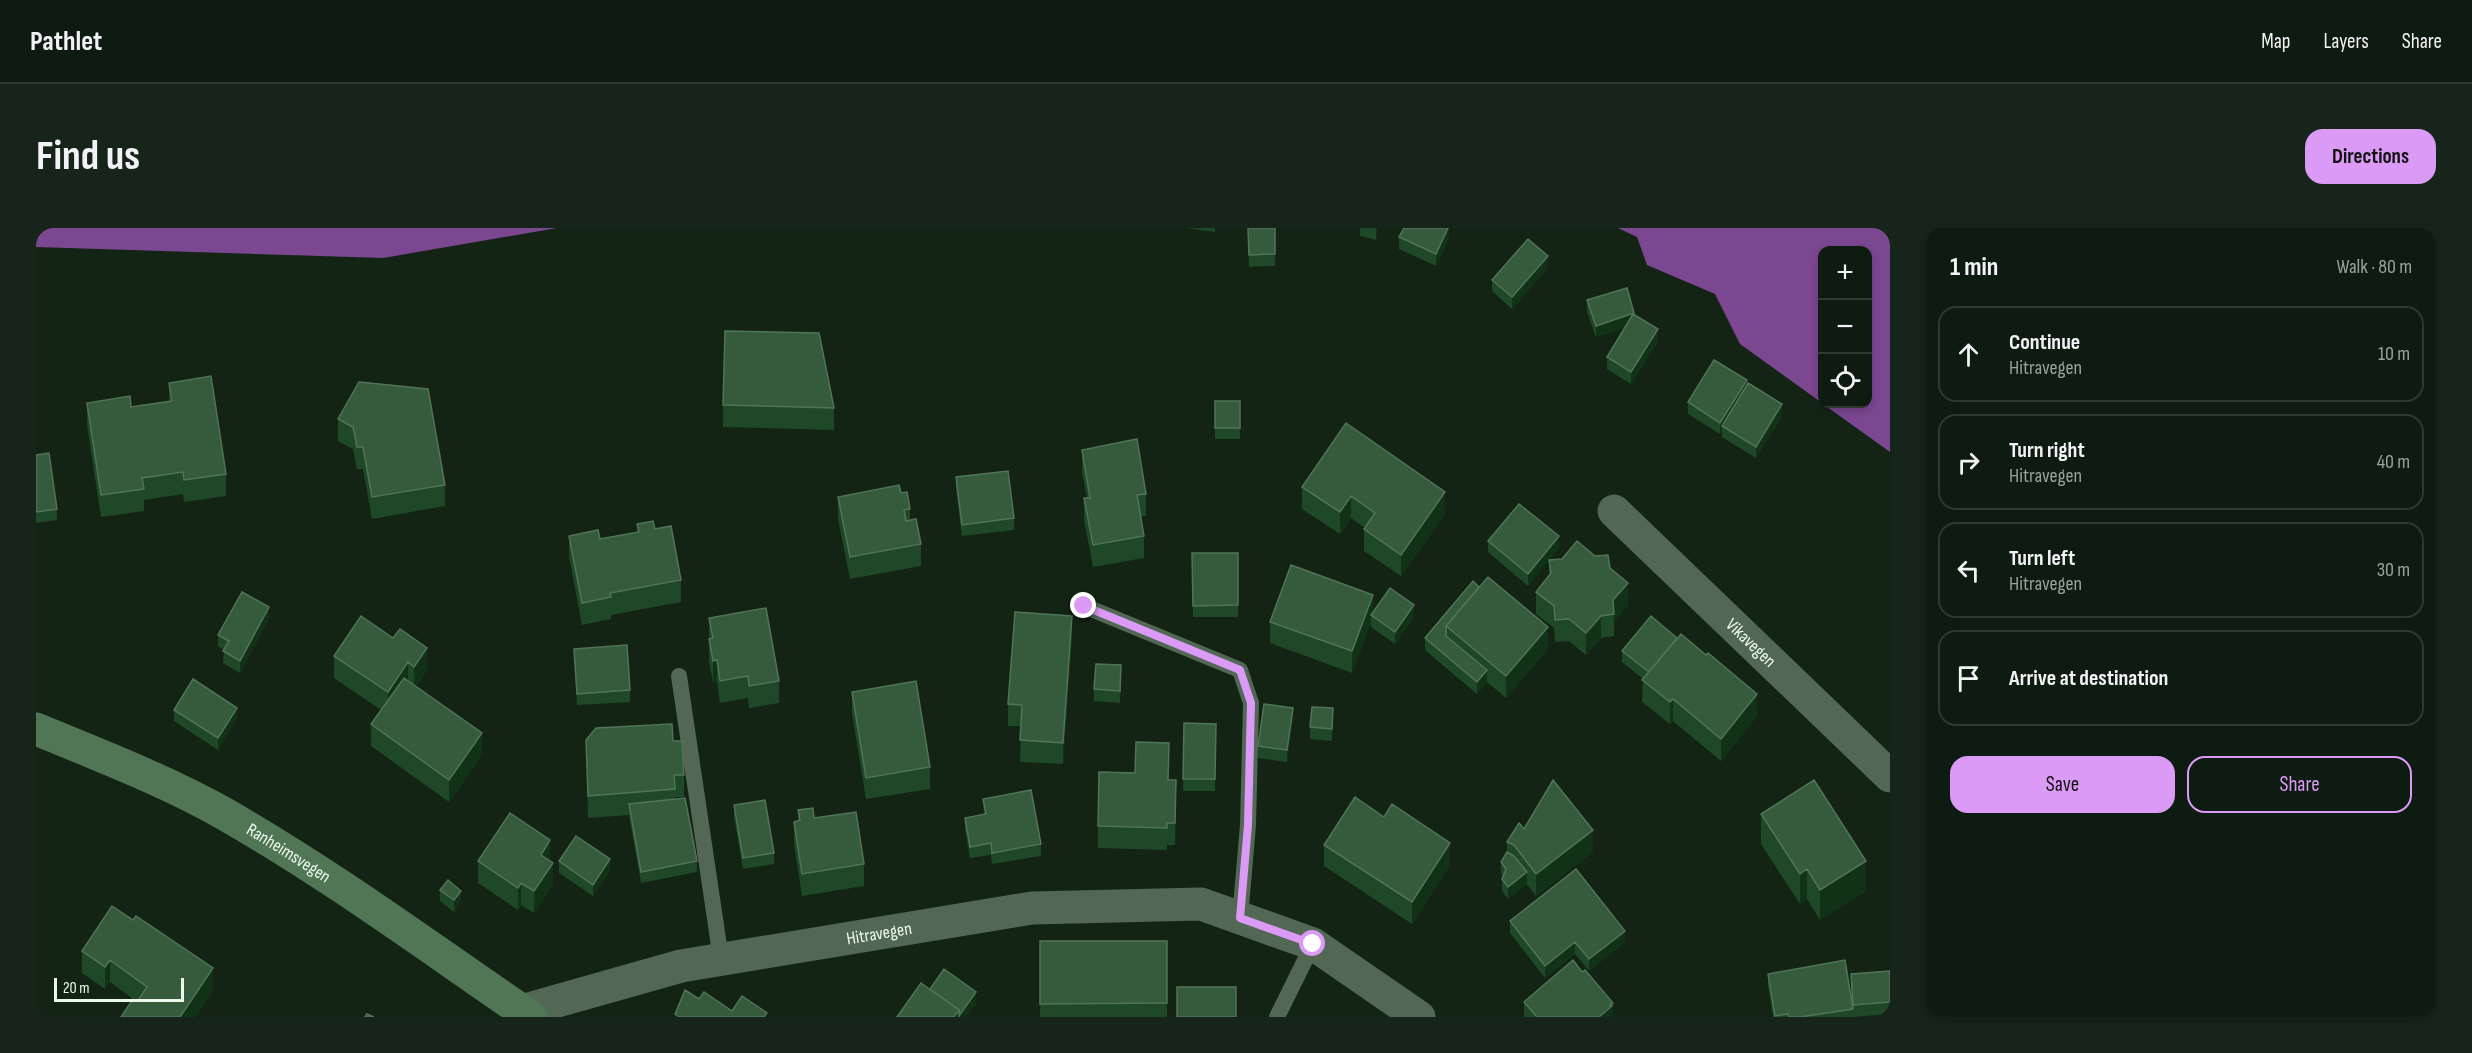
<!DOCTYPE html>
<meta charset="utf-8">
<style>
body{margin:0;font-family:"Sofia Sans Condensed",sans-serif;background:#172419;color:#f1f3f6}
.controls{position:absolute;right:18px;top:18px;display:grid;overflow:hidden;border-radius:12px;box-shadow:0 3px 9px #0003}
.controls button{width:54px;height:54px;display:grid;place-items:center;padding:0;border:0;border-bottom:2px solid #2e3930;background:#0e1b10;color:#f1f3f6;font:30px sans-serif}
.scale{position:absolute;left:18px;bottom:15px;width:130px;box-sizing:border-box;padding-left:6px;border:3px solid #ecf8ed;border-top:0;font-size:16px;line-height:21px;white-space:nowrap;color:#ecf8ed;-webkit-text-stroke:4px #132415;paint-order:stroke}
.stop{position:absolute;width:18px;height:18px;margin:-14px;border:4px solid #da9af6;border-radius:50%;background:#fff}
.stop.end{background:#da9af6;border-color:#fff;box-shadow:0 2px 6px #0008}
.list{margin:0;padding:0;list-style:none}
h2{display:flex;justify-content:space-between;align-items:center;height:78px;margin:0;padding:0 24px;font-size:26px}
h2 small{font-size:20px;font-weight:400;color:#9ba19f}
.list li{display:grid;grid-template-columns:39px 1fr auto;gap:18px;align-items:center;box-sizing:border-box;height:96px;margin:0 12px 12px;padding:0 12px;border:2px solid #2e3930;border-radius:18px}
.list b{display:block;font-size:22px;white-space:nowrap}
.list p{margin:0;font-size:20px;white-space:nowrap;color:#9ba19f}
.list em{font-size:20px;font-style:normal;color:#9ba19f}
.actions{display:flex;gap:12px;padding:18px 24px}
.actions a{flex:1;padding:14px 0;border:2px solid #da9af6;border-radius:18px;text-align:center;font-size:21px;color:#da9af6}
.actions .main{background:#da9af6;color:#111}
.icon{flex:none;width:33px;height:33px;fill:none;stroke:currentColor;stroke-width:2;stroke-linecap:round;stroke-linejoin:round}
.map{position:relative;flex:none;width:1854px;height:789px;overflow:hidden;border-radius:18px}
header{display:flex;align-items:center;gap:36px;box-sizing:border-box;height:84px;padding:0 30px;background:#0e1b10;border-bottom:2px solid #2e3930}
header strong{font-size:28px}
nav{display:flex;gap:33px;margin-inline-start:auto;font-size:21px}
.intro{display:flex;align-items:center;justify-content:space-between;box-sizing:border-box;height:144px;padding:0 36px}
h1{margin:0;font-size:42px}
.button{padding:15px 27px;border-radius:18px;background:#da9af6;color:#111;font-size:21px;font-weight:700}
main{display:flex;gap:36px;padding:0 36px}
aside{flex:1;background:#0e1b10;border-radius:18px;box-shadow:0 3px 9px #0003}
.map>svg:first-child{display:block}
.water{fill:#7b4791}
.lines{fill:none;stroke-linecap:round;stroke-linejoin:round}
.lane{stroke:#536755;stroke-width:16}
.street{stroke:#536755;stroke-width:33}
.secondary{stroke:#517656;stroke-width:33}
.wall{fill:#1e4827}
.shaded-wall{fill:#113217}
.building{fill:#355b3c;stroke:#517458;stroke-width:1.5}
.route{stroke:#da9af6;stroke-width:8}
.labels{text-anchor:middle;stroke-width:4.5;stroke-linejoin:round;paint-order:stroke}
.street-label{font-size:18px;fill:#ecf8ed;stroke:#132415}
</style>
<header>
<strong>Pathlet</strong>
<nav><a>Map</a><a>Layers</a><a>Share</a></nav>
</header>
<div class="intro"><h1>Find us</h1><a class="button">Directions</a></div>
<main>
<div class="map">
<svg width="1854" height="789" viewBox="0 0 1854 789">
<rect width="100%" height="100%" fill="#132415"/>
<path class="water" d="M0,0H521L347,30L0,19Z
M1582,0H1854V224L1787,176H1832V22H1786V175L1704,116L1679,66L1611,37L1601,9Z"/>
<g class="lines">
<path class="lane" d="M1048,378L1204,442L1215,475L1212,597L1204,690
M643,448L685,731
M1241,789L1277,716"/>
<g class="street">
<path id="s1" d="M1578,283L1854,548"/>
<path id="s2" d="M486,783L645,738L996,680L1165,676L1277,716L1383,789"/>
</g>
<path class="secondary" id="s3" d="M0,501C63,527 128,552 187,585C294,646 394,720 495,789"/>
</g>
<path class="wall" d="M1150,0H1179V4Z
M1212,0H1239V38L1213,39Z
M1324,0H1342L1340,12L1324,8Z
M1413,0V10L1400,38L1363,21V9Z
M1512,40L1476,81L1456,63V52Z
M1551,72L1598,87L1622,113L1595,156L1571,141V129L1588,100L1560,109L1551,84Z
M323,154L409,257V278L336,291L327,241H321L317,221L302,213V191Z
M133,155L190,246V268L148,274L147,266L108,272V283L65,289L51,197V175L95,179L133,174Z
M1711,157L1746,188L1720,230L1686,209V203L1684,206L1652,186V174Z
M1179,173H1204V211H1179Z
M687,177L798,180V202L687,199Z
M1046,222L1110,266V288L1104,289L1108,308V330L1057,339L1048,292V270H1051L1046,244Z
M0,227L21,281V292L0,295Z
M920,249L978,290V302L926,308L920,261Z
M1266,259L1409,286L1365,348L1328,323V301L1329,300L1315,290L1304,306L1266,281Z
M865,265L874,281V292L885,316V338L814,351L802,291V269Z
M601,296L619,301L645,352V374L575,387V391L546,397L533,329V308L564,311L601,304Z
M1452,313L1523,320L1492,358L1452,324Z
M1156,325H1202V389H1157Z
M1513,332L1574,340L1592,377L1578,393V408L1565,410L1550,427L1533,413L1519,414L1518,400L1500,386V364L1513,347Z
M1437,353L1512,421L1470,470L1451,454L1441,466L1389,422V410Z
M1337,385L1378,389L1359,416L1335,399V394L1316,445L1234,415V394Z
M673,390L743,453V475L713,480L712,470L684,475L681,454L677,455L673,433Z
M233,391L204,445L187,435L188,422L182,418V407Z
M357,410L391,442L380,458L446,527L413,574L335,518V496L345,482L298,450V428Z
M1036,410L1027,536L984,534L985,498H972V476Z
M538,421L594,462V474L541,477Z
M1586,423L1721,488L1685,533L1637,493L1634,496L1606,474L1607,451L1586,434Z
M1085,449L1084,475L1058,473V461Z
M816,464L894,539V561L830,571L816,485Z
M138,482L201,491L182,522L138,493Z
M1257,491L1251,534L1222,530V518Z
M1297,492L1296,513L1274,511V499Z
M1148,495L1180,496L1179,563H1147Z
M550,512L637,513L648,547V569H639V571L661,633V644L605,655L593,587L552,590Z
M1132,552L1140,574L1139,617H1131V622L1062,620V598Z
M947,571L1005,616V628L956,636L955,627L934,630L929,601V590L948,586Z
M698,577L738,625V636L707,641L698,589Z
M762,582L778,590L828,636V658L766,668L758,616V594L762,593Z
M1725,586L1830,663L1784,692L1771,671L1764,676L1725,616Z
M1488,601L1557,624L1500,668L1491,656L1472,671L1466,663V651L1467,648L1465,646V634L1471,624V614Z
M1288,617L1414,637L1376,696L1288,638Z
M442,633H514L517,657L498,685L485,677L482,682L442,655Z
M523,633L574,643L557,668L523,645Z
M404,662L425,674L418,684L404,673Z
M1474,693L1589,714L1553,743L1539,726L1509,750L1474,705Z
M1004,713H1131V789H1004Z
M46,723L177,762L159,789H85L101,774L74,754L69,761L46,745Z
M1854,743V786L1817,789L1815,746Z
M1732,746L1817,781V789H1737L1732,758Z
M1488,774L1577,789H1488Z"/>
<path class="shaded-wall" d="M1340,0H1342L1340,12Z
M1412,0H1413V10L1400,38V26Z
M1512,28V40L1476,81V69Z
M1598,85V97L1560,109V98Z
M1622,101V113L1595,156V144Z
M1711,152V164L1686,198V203L1684,206V195Z
M1746,176V188L1720,230V219Z
M1409,264V286L1365,348V327Z
M1315,268V290L1304,306V284Z
M1523,308V320L1492,358V346Z
M1592,355V377L1578,393L1577,372Z
M1337,367V388L1335,387V394L1316,445V423Z
M1378,377V389L1359,416V404Z
M233,379V391L204,445V433Z
M1036,388V410L1027,536V515Z
M1565,388V410L1550,427V405Z
M1512,399V421L1470,470V448Z
M391,420V442L378,461V439Z
M681,432V454L677,455V433Z
M372,434V456L352,486V464Z
M1451,442V454L1441,466V454Z
M1721,466V488L1685,533V511Z
M1637,471V493L1634,496V474Z
M201,480V491L182,522V510Z
M1257,480V491L1251,534V522Z
M1297,480V492L1296,513V501Z
M446,505V527L413,574V552Z
M1557,602V624L1500,668V646Z
M514,612V634L505,627Z
M1414,615V637L1376,696V674Z
M574,631V643L557,668V657Z
M1830,633V663L1784,692V662Z
M517,635V657L498,685V663Z
M1771,641V671L1764,676V646Z
M1491,644V656L1472,671V659Z
M485,655V677L482,682V660Z
M425,663V674L418,684V672Z
M1589,703V714L1553,743V731Z
M1539,714V726L1509,750V738Z
M74,732V754L69,761V739Z
M177,740V762L159,789H144Z
M940,764V776L930,789H918L923,782Z
M1577,775V789H1563L1574,777Z"/>
<path class="building" d="M1212,0H1239V26L1213,27Z
M1368,0H1412L1400,26L1363,9Z
M1492,11L1512,28L1476,69L1456,52Z
M1591,60L1598,85L1560,98L1551,72Z
M1597,86L1622,101L1595,144L1571,129Z
M689,103L783,105L798,180L687,177Z
M1678,132L1711,152L1684,195L1652,174Z
M175,148L190,246L148,252L147,244L106,250L108,261L65,267L51,175L94,168L95,179L136,173L133,155Z
M323,154L392,161L409,257L336,269L327,219H321L317,199L302,191Z
M1712,155L1746,176L1720,219L1686,198Z
M1179,173H1204V200H1179Z
M1310,195L1409,264L1365,327L1328,301L1339,285L1315,268L1304,284L1266,259Z
M1101,211L1110,266L1101,267L1108,308L1057,317L1048,270H1054L1046,222Z
M13,225L21,281L0,284V227Z
M972,243L978,290L926,297L920,249Z
M863,257L865,265L871,264L874,281L868,282L870,293L880,291L885,316L814,329L802,269Z
M1483,276L1523,308L1492,346L1452,313Z
M617,293L619,301L635,298L645,352L574,365L575,369L546,375L533,308L562,302L564,311L603,304L601,296Z
M1541,313L1559,328L1572,327L1574,340L1592,355L1577,372L1578,386L1565,388L1550,405L1533,391L1519,392L1518,378L1500,364L1515,345L1513,332L1526,331Z
M1156,325H1202V377L1157,378Z
M1255,337L1337,367L1316,423L1234,394Z
M1452,349L1512,399L1470,448L1410,398Z
M1437,353L1443,359L1410,398V408L1451,442L1441,454L1389,410Z
M1354,360L1378,377L1359,404L1335,387Z
M206,364L233,379L204,433L187,423L193,413L182,407Z
M730,380L743,453L713,458L712,448L684,453L681,432L677,433L673,411L677,410L673,390Z
M979,384L1036,388L1027,515L984,512L986,477L972,476Z
M325,388L357,410L364,401L391,420L378,439L372,434L352,464L298,428Z
M1615,388L1641,410L1613,444L1586,423Z
M1645,406L1670,427L1672,425L1721,466L1685,511L1637,471L1634,474L1606,452Z
M591,417L594,462L541,466L538,421Z
M1060,436L1085,437L1084,463L1058,461Z
M368,450L446,505L413,552L335,496Z
M157,451L201,480L182,510L138,482Z
M880,453L894,539L830,550L816,464Z
M1228,476L1257,480L1251,522L1222,518Z
M1276,479L1297,480L1296,501L1274,499Z
M1148,495L1180,496L1179,551H1147Z
M636,496L637,513H646L648,547H638L639,561L552,568L550,512L560,500Z
M1100,514L1133,515L1132,552H1140L1139,595H1131V600L1062,598L1063,544L1099,545Z
M1517,552L1557,602L1500,646L1478,617L1471,614L1483,595L1488,601Z
M1778,552L1830,633L1784,662L1771,641L1764,646L1725,586Z
M995,562L1005,616L956,625L955,615L934,619L929,590L950,586L947,571Z
M1319,569L1348,589L1356,576L1414,615L1376,674L1288,617Z
M649,570L661,633L605,644L593,576Z
M729,572L738,625L707,630L698,577Z
M777,580L778,590L820,584L828,636L766,646L758,594L764,592L762,582Z
M474,585L514,612L505,627L517,635L498,663L485,655L482,660L442,633Z
M540,608L574,631L557,657L523,633Z
M1471,624L1478,628L1491,644L1472,659L1466,651L1470,641L1465,634Z
M1540,641L1589,703L1553,731L1539,714L1509,738L1474,693Z
M412,652L425,663L418,672L404,662Z
M76,678L97,692L100,688L177,740L144,789H85L97,771L101,774L111,759L74,732L69,739L46,723Z
M1004,713H1131V775L1004,776Z
M1537,732L1546,744L1549,742L1577,775L1574,777L1576,778L1563,789H1501L1488,774Z
M1809,732L1817,781L1764,789H1753L1752,786L1739,788L1732,746Z
M908,741L940,764L923,788V782L894,761Z
M1854,743V774L1817,777L1815,746Z
M885,755L923,782L918,789H861Z
M1141,759H1200V789H1141Z
M649,762L663,771L668,764L696,783L706,768L731,785L728,789H643L639,786Z
M331,786L338,789H329Z"/>
<g class="lines">
<path class="route" d="M1048,378L1204,442L1215,475L1212,597L1204,690L1277,716"/>
</g>
<g class="labels">
<g class="street-label">
<text dy="6" stroke="none"><textPath href="#s1" startOffset="190">Vikavegen</textPath></text>
<text dy="6" stroke="none"><textPath href="#s3" startOffset="282">Ranheimsvegen</textPath></text>
<text dy="6" stroke="none"><textPath href="#s2" startOffset="366">Hitravegen</textPath></text>
</g>
</g>
</svg>
<div class="controls">
<button>+</button>
<button>−</button>
<button><svg class="icon" aria-label="locate" viewBox="0 0 24 24"><circle cx="12" cy="12" r="6"/><path d="M12 2v4M12 18v4M2 12h4M18 12h4"/></svg></button>
</div>
<div class="scale">20 m</div>
<div class="stop" style="left:1277px;top:716px"></div>
<div class="stop end" style="left:1048px;top:378px"></div>
</div>
<aside>
<h2>1 min<small>Walk · 80 m</small></h2>
<ul class="list">
<li><svg class="icon" aria-label="ahead" viewBox="0 0 24 24"><path d="M12 20V5M6 11l6-6 6 6"/></svg><div><b>Continue</b><p>Hitravegen</p></div><em>10 m</em></li>
<li><svg class="icon" aria-label="right" viewBox="0 0 24 24"><path d="M7 20v-9h11M14 6l5 5-5 5"/></svg><div><b>Turn right</b><p>Hitravegen</p></div><em>40 m</em></li>
<li><svg class="icon" aria-label="left" viewBox="0 0 24 24"><path d="M17 20v-9H6M10 6l-5 5 5 5"/></svg><div><b>Turn left</b><p>Hitravegen</p></div><em>30 m</em></li>
<li><svg class="icon" aria-label="arrive" viewBox="0 0 24 24"><path d="M6 21V4h12l-3 4 3 4H6"/></svg><div><b>Arrive at destination</b></div></li>
</ul>
<div class="actions"><a class="main">Save</a><a>Share</a></div>
</aside>
</main>
